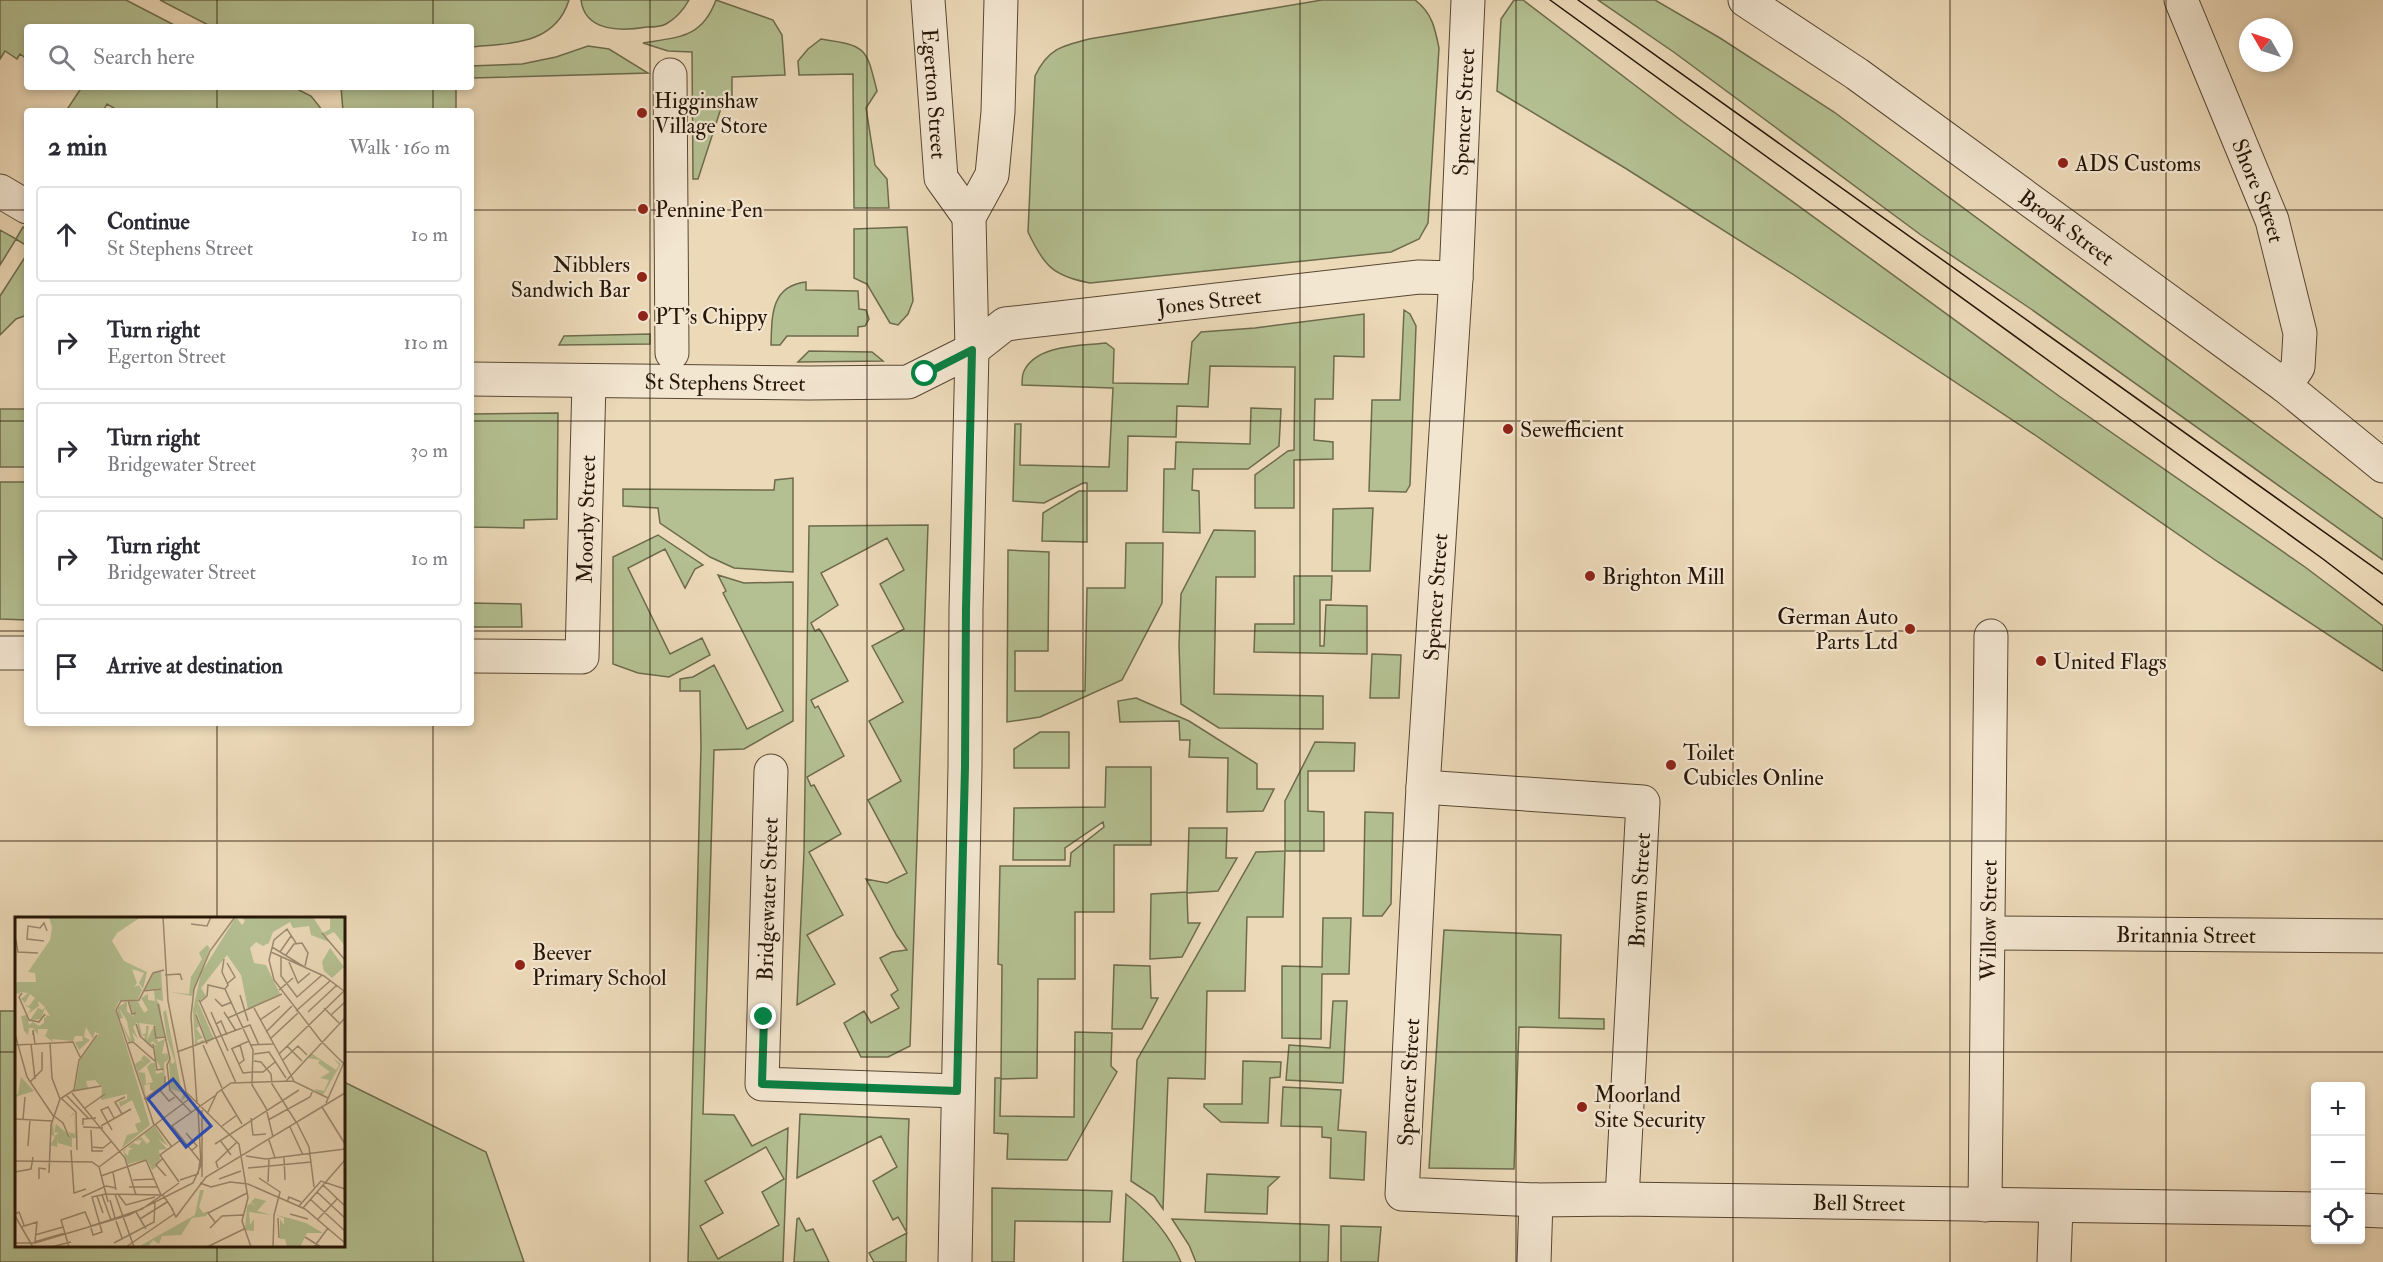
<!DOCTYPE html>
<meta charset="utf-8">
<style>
body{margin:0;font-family:"IM FELL Double Pica",serif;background:#f2f2f3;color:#2b2b33}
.controls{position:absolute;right:18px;bottom:18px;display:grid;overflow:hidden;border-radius:6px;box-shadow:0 3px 9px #0003}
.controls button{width:54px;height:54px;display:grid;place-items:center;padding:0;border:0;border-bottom:2px solid #e1e1e2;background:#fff;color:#2b2b33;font:30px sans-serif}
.compass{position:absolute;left:2239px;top:18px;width:54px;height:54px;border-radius:50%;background:#fff;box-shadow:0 3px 9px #0003;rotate:309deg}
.stop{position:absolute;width:18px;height:18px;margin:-14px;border:4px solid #0b8043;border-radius:50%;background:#fff}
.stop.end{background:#0b8043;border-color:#fff;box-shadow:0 2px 6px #0008}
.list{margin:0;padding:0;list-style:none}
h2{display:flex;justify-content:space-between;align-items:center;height:78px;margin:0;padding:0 24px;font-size:26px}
h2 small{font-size:20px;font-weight:400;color:#7c7c81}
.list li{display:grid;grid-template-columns:39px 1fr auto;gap:18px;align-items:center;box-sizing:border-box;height:96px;margin:0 12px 12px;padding:0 12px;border:2px solid #e1e1e2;border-radius:6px}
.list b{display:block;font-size:22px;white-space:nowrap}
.list p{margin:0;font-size:20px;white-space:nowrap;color:#7c7c81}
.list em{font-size:20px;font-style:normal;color:#7c7c81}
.icon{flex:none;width:33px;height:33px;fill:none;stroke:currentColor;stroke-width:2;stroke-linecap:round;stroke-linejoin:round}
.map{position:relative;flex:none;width:2383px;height:1262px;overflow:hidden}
.search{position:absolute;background:#fff;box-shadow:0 3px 9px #0003;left:24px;top:24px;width:450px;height:66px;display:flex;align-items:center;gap:15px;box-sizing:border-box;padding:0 21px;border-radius:6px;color:#7c7c81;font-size:22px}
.panel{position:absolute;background:#fff;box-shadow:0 3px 9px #0003;left:24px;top:108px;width:450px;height:618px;border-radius:6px}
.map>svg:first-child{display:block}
.green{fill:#b4c092;stroke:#6d6b4c;stroke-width:1.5;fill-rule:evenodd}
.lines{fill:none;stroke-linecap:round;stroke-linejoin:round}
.minor-casing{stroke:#584733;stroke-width:35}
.minor{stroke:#f3e6d1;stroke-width:33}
.tram{stroke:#261607;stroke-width:1.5}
.route{stroke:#0b8043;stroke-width:8}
.grid{fill:none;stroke:#261607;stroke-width:1.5;stroke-opacity:0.55}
.poi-dot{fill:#8f2418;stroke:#f3e6d1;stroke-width:2}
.labels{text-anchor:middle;stroke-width:4.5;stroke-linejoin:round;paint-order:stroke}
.street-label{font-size:22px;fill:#261607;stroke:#f3e6d1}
.poi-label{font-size:22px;fill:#261607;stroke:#f3e6d1;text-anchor:start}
.inset-road{fill:none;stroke:#9d8b71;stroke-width:1.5}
.view{fill:#1d4ed8;fill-opacity:0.15;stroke:#1d4ed8;stroke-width:3}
.inset-edge{fill:none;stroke:#261607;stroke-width:3}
</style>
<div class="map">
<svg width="2383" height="1262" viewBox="0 0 2383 1262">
<rect width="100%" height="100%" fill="#ecd9b8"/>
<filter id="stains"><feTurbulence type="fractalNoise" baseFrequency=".00333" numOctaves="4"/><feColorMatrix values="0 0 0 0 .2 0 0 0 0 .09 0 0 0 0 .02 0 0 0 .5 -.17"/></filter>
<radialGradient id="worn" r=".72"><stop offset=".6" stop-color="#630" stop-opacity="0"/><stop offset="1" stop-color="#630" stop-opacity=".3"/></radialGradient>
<path class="green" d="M0,0H126L178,27H27V59L20,54L17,59L5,51L0,59Z
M160,0H569C555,45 511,43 471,47V27H212Z
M581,0H689C684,9 675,19 666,24C661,27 653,27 647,27C623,31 585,33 581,0Z
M716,0L773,20L782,35L785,75L732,77V103L723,102L698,179H693L692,52L668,51L643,43C679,37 702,38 716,0Z
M1322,0H1415C1432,13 1435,28 1439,48L1428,223L1419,239L1391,252L1090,283C1053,276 1044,266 1028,232L1035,76C1048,49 1061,46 1089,39Z
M1514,0H1523L1682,121L2059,396L2305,567L2383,626V671L2218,562L2035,435L1794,275L1625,168L1497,91L1501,19Z
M1598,0H1655L1720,38L1834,112L2383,519V560L2031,309L1921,235L1675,53Z
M821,39C867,46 866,47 877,91L866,108L875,165L887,179L889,208H854L853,74L799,75L798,61L808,49Z
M588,46L609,49L648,73L471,78V66L522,64L556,57Z
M76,87H293L311,96L323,111H119L107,104L103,111H66L80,90Z
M341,87H456V111H343Z
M23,227L27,229V246L16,239L0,265V230L16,239Z
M907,227L913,301L908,314L898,325L890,323L867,284L854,278V229Z
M27,254V315L16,319L0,335V296Z
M806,282V290L858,291L859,309L866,310L869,319L865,326L858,327V336H787L780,345H771C772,317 770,286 806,282Z
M1404,310L1410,314L1416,326L1410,485L1406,492L1369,491L1372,400H1400Z
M1364,314V357L1334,356L1333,399H1315L1314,440L1333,442V459L1294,460V508H1255V475L1288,451L1294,450L1295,367L1210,366L1208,407L1177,406L1176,437L1128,436L1127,491H1087V542L1042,541L1043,513L1079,491H1087V483H1083L1044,503L1013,501L1015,424H1021L1020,465L1109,467L1113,388L1022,385C1022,381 1022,375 1024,371C1037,344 1081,346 1106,343L1114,349L1113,383L1188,384L1192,342L1201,332L1255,328Z
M650,334V344L559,345L564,336Z
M809,351L872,352L883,361L798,362Z
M1251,408L1281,409L1279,446L1248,469H1193L1192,490L1199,491L1200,533L1163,532L1164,469H1175L1176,442L1250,444Z
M0,409H27V467H0Z
M558,413L557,519L524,520V528L471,527V414Z
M793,478V572L734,568L710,557L660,523L658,508L623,506V489L774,490L775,480Z
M0,482H27V620L0,619Z
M1373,508L1370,571H1332L1333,509Z
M928,525L910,1046L888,1057H861L844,1023L864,1011L871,1023L899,1008L891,995L898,990L880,958L892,952L907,950L897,936L866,879L887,883L907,873L868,800L901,781L869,721L903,702L872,646L904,629L880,584L904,570L887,538L821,573L838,605L811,623L815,631L819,629L822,633L848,681L811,700L815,708L818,706L844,756L807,777L811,786L814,785L841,834L809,852L843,915L807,935L835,984L797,1005L804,852L809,526Z
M1214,530L1255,531V577H1216L1214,694L1323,696V729L1219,728L1181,704L1179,645L1181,594Z
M658,535L703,565L695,569L685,588L665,549L628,568L670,654L702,638L710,655L669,677L638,673L613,664V557Z
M1126,543H1163L1162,603L1122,680L1040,717L1007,722L1008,550L1049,552L1048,651H1015V691H1085L1087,588H1125Z
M718,575L744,583L793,582V721L744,749L714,750L703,1114L734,1115L752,1146L788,1128L783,1262H688L701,748L700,691H680V679L693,677L714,665L747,729L783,711L723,593L726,591ZM766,1147L784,1179L762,1192L779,1225L718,1259L700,1226L723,1213L705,1181Z
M1294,576H1332L1331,600H1320V646H1324L1326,605L1367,606V654L1254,652L1255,624H1294Z
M471,603L521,604L522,627H471Z
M1372,654L1401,655L1399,698H1370Z
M1136,698L1189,721L1257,764V789H1274L1263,811L1227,812L1228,758L1189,757L1190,740H1180L1179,721L1120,722L1118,701Z
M1040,732H1069V768H1014V749Z
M1315,742L1355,743L1354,771H1308V811L1324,812V851H1285L1283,917H1247L1245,991H1207L1205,1079L1168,1078L1163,1209L1154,1196L1131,1181L1137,1060L1256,852L1285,851V801Z
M1106,767H1151V845H1114V912H1075V979H1038L1037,1078L1001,1079L1000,1116L1074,1117L1075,1032L1112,1033L1111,1066L1117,1072L1067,1160L1007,1159L1008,1134L994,1133L995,1078H1001L1002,965L998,964L1000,866H1070L1071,853L1104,827L1103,822L1065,848V860H1013L1014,808L1105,807Z
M1365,812L1393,813L1391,904L1382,916H1363Z
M1189,828H1227L1226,858H1237L1218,891L1187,893L1188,923H1200L1182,957L1150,959L1151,894L1187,892Z
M1323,918H1351L1349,974H1322L1321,1039L1282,1038V966L1322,967Z
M1444,930L1561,935L1559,1018L1604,1019V1029L1519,1027L1514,1169L1429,1168Z
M1114,965L1150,966L1151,998H1158L1142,1029H1112Z
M1333,1001H1347L1343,1083L1286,1080L1289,1045L1330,1048Z
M0,1011H16V1246H344V1082L486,1152L524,1262H0Z
M1243,1061L1281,1062L1280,1077L1270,1078L1268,1123L1221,1122L1204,1107V1104H1242Z
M1283,1087L1341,1090L1338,1130L1366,1132L1364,1180L1330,1178L1331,1138L1322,1137V1127L1281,1126Z
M800,1114L909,1119C907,1167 907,1214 906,1262H874L869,1253L907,1233L898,1217L893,1220L873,1181L897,1167L881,1136L797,1178Z
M1207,1174L1279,1177L1268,1187L1267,1214L1205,1212Z
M992,1188L1112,1191L1110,1222L1015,1221L1014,1262H992Z
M1126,1194C1150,1212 1169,1234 1181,1262H1123Z
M799,1218L806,1231L813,1229L829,1262H794L797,1219Z
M1172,1219L1329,1225L1328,1262H1196L1189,1245Z
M1341,1226L1381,1227L1378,1262H1341Z"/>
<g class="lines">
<g class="minor-casing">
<g id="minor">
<path id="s1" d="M928,0L941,178L969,217"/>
<path id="s2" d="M1468,0L1456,278L1423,787L1402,1194L1536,1200L1622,1199L2316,1209"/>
<path id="s3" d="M1745,0L1857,74L2285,386L2383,466"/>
<path id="s4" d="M2181,0L2272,220L2300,333L2298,367L2285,386"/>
<path d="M670,75L672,353"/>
<path d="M0,191L27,207"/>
<path id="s5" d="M471,379L809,383L908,382L972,350L1005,324L1419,277L1456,278"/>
<path d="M0,653H27"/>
<path id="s6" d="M471,656L582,657L589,381"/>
<path d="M771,771L762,1084L957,1091"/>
<path d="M1423,787L1643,802L1622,1199"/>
<path id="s7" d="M1990,933L2383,936"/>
<path id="s8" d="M1985,1205L1991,636"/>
<path d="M2360,1210L2383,1211"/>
<path d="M955,1262L965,767L966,609L972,350L969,217L992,175L998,112L1001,0"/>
<path d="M1534,1262L1536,1200"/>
<path d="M2054,1262L2056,1206"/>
</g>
</g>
<use href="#minor" class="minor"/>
<path class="tram" d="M1550,0L2323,559L2383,605
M1578,0L2383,574"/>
</g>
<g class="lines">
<path class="route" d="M764,1017L762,1084L957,1091L965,767L966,609L972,350L925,374"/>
</g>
<path class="grid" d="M217,0V27M433,0V27M650,0V1262M867,0V1262M1083,0V1262M1300,0V1262M1516,0V1262M1733,0V1262M1950,0V1262M2166,0V1262M217,87V111M433,87V111M0,210H27M471,210H2383M0,421H27M471,421H2383M0,631H27M471,631H2383M217,723V918M433,723V1262M0,841H2383M0,1052H16M344,1052H2383M217,1246V1262"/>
<g class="poi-dot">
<circle cx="642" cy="113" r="6"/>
<circle cx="2063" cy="163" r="6"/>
<circle cx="643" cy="209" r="6"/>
<circle cx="642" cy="277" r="6"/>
<circle cx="643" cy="316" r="6"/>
<circle cx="1508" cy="429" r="6"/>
<circle cx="1590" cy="576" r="6"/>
<circle cx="1910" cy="629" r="6"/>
<circle cx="2041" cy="661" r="6"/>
<circle cx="1671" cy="765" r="6"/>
<circle cx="520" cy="965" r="6"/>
<circle cx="1582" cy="1107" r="6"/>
</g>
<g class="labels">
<g class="street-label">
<text dy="8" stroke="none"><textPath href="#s1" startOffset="94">Egerton Street</textPath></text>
<text transform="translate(1463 112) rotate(-87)" y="8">Spencer Street</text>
<text dy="8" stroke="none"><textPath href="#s4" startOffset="206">Shore Street</textPath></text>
<text dy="8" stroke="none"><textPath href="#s3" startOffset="394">Brook Street</textPath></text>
<text dy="8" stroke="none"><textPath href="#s5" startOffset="756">Jones Street</textPath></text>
<text dy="8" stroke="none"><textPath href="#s5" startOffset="254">St Stephens Street</textPath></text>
<text dy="8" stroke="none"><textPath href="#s6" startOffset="249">Moorby Street</textPath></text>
<text transform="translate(1435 597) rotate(-86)" y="8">Spencer Street</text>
<text transform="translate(1639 890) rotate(-87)" y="8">Brown Street</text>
<text transform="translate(767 899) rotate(-88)" y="8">Bridgewater Street</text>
<text dy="8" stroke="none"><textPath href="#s8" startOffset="285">Willow Street</textPath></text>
<text dy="8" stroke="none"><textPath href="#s7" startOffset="196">Britannia Street</textPath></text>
<text transform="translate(1408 1082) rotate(-87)" y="8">Spencer Street</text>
<text dy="8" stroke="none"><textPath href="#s2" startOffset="1653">Bell Street</textPath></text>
</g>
<g class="poi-label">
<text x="654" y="108">Higginshaw<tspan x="654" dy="25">Village Store</tspan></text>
<text x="2075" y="171">ADS Customs</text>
<text x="655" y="217">Pennine Pen</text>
<text x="630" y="272" text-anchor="end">Nibblers<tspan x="630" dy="25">Sandwich Bar</tspan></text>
<text x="655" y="324">PT's Chippy</text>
<text x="1520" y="437">Sewefficient</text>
<text x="1602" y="584">Brighton Mill</text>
<text x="1898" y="624" text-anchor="end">German Auto<tspan x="1898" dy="25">Parts Ltd</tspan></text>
<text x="2053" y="669">United Flags</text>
<text x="1683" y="760">Toilet<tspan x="1683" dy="25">Cubicles Online</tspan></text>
<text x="532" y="960">Beever<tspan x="532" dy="25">Primary School</tspan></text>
<text x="1594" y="1102">Moorland<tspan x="1594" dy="25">Site Security</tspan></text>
</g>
</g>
<g transform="translate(15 917)">
<rect width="330" height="330" fill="#ecd9b8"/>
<path d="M34,0H126L102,16L97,24L109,44L132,55L128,72L124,66L129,56L117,52L122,66L119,70L124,68L127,73L123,82L104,84L100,92L135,208L107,231L112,218L123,215L120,207L126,205L117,183L105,190L104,185L112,182V177L86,183L87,171L80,163L71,164L73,171L60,174L65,143L84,117L80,115L78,122L71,110L69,120L75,123L64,133L60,125L68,124L67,119H60L58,124L37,122L38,125L30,119L33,112H23V118L18,111H14L13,118L9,114L6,99L12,98L14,108L18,105L24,109L29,106V100L32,101L30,98L35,99L30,91L26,102L15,103L23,91L28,93L30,90L23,84L24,89L13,97L16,92L10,88L14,89L20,81L15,77L10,86L6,82L13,76L5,75V69V77L0,76L2,65H21L20,56L13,55L35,23L37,11ZM221,0L227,8L230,4L226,0H298L314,25L296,18L294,9L278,11L275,5L258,15L254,26L248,29L241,25L235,31L239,46L251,48L265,77L233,92L226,58L212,38L186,71L191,79L183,85L199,122L192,126L181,93L184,110L181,111L188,121L182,123L183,126L187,123H189L188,125L180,128L178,93L186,56ZM315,0H330V29L319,15L311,19L308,16L315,12ZM192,28L195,31L177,79L155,75L174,77L176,60L187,42L184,36ZM315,31L329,50L317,61L309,54L307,45ZM146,54L148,84L141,82L145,88L149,119L141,121L139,108L124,106L127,118L131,116V109H134L132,123L138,111L143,125L150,122L147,137L151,136L150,142L152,135L154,142L149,146L150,166L139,174L135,173V167L129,168L131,181L120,147L126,143L130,146L126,142L129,138L136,144L123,155L130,156L131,167L138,165L132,150L136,146H140L141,157L148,155L141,143L139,128H142L138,125L141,124L136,125L137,130L129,122L130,119L125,118L122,105L118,110L123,122L117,115L120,124L114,125L106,105L116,124L112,104L104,91L108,101L104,102L102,91L112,84V94L119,100L114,84L126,83L123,85L133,102L129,96L133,93L126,81L133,77V83L140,84L139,73L147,71L129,73L139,56ZM151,93L166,171L171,180L166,185L168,176L156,172L154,147L155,142L157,147L160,145L152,121L148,95ZM296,136L321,153L324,148L318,141L326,147L308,178L300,173V172L309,174L314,163L305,161L315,155L303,146L305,143L293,141ZM6,160L19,174L0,180L3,176ZM59,195L61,221H57V230L43,226V219L42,230L35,228L40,220L35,217L38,205L39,219L44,216L39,215L41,207L55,219L54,215L60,217L59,197L54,201ZM140,209L153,229L143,222L152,232L144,233L145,242L141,250L137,253L132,242L113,247L108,234L112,231L109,235L113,239L114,233L118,232L113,230L118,226L124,228L127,223L120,224L126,220L132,227L135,224L129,217ZM185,273H189L184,290L188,296L194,294L191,299L177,301L166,318L147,319L144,327L138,323L133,330H123L180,298ZM240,281L251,284L242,294L257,298L234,295L235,308L239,302V314L230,313L232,289L236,286L242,291L236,285ZM260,298L274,301L291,306L308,316H292L285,330H272L270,322H265V302L269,308V301Z" fill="#b4c092"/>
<path class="inset-road" d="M148,0L153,84L171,175L224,227L233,281L227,304L236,330M176,7L192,9L196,0M307,16L330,43M1,23L3,35L23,36M29,24L12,22L13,9L25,11L29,6L32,14M281,26L272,12L259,23L254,43L259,63L306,124L329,147M257,30L291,51M256,35L309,59L329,74M265,35L276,19M271,38L279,27L287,26L293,36L290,49M266,40V59L282,80L307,58M209,42L207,55L213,68L210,72M274,45L283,66L295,56M212,46L220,60L213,66M150,58L165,57L167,63M210,72L238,133L237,168L251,191L258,220M264,73L278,61M128,74L146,72M7,76L4,80L14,103L24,105L30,97M225,78L233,104M200,82L207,89L217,85M113,83L117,97L121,96M184,83L221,166M185,85L192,79L193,68L210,72M143,87L155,142L152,148L155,174M239,91L279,164M309,91L324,106M281,94L315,64M196,95L213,134M209,95L221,114M293,95L322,68M181,98L192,127M316,98L330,85M213,101L267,77M245,103L265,89M121,107L125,119L138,131M201,107L206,104L212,118M139,109L141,121L151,120M251,115L277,89M0,117L12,160L39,200M18,118V113L20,127M255,122L283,96M35,126L37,161L45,182M113,126L118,125L141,145M16,127L20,162M138,127L142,153L148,152M0,128L58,125L65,140M188,128L207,171M236,128L258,127M272,129L287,144M216,132L234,124M217,132L228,156L238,155M162,135L235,108L244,128M239,137L254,135L271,161M264,137L329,74M268,143L283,129L292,138M239,144L246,145L256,157L257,167L281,205M224,147L229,143L225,128M238,155H248L260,145M271,164L330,101M15,165L27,153V135M144,172L154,184L160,180M154,172L176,195M206,172L227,207M58,174L86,169M57,176L110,241L121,278M51,178L74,202M46,181L61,195L62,233M129,182L150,167V159M311,186L330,143M182,187L176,99L179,72L195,34L220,0M307,190L330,227M70,191L90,177M187,193V260M107,197L100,185L110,180M192,197L202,176L216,166L278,164L313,181M39,199L48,206L54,220M236,201L238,218L251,217M0,202L37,204M8,202L10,180M253,203L295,180L298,173M282,206L294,230L299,270M140,207L157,230M68,208V202L81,201M139,208L101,93L106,84L124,83L138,56L149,53M86,209L116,192M207,209L222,198M68,210L88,211M275,210L288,238M76,213L77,234H88M97,213L86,193L93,190L99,201M171,216L182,229L176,234M205,223L216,238M254,223L260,241M200,227L284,173M13,229L15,202M76,230L88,231L97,224M56,233L59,276L71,272M231,239L251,242L330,232M269,240L270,263M147,242L141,248L151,259M0,244L77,245L84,250L91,277L148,278L158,293M84,250L174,182M203,251L201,245L222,225M233,251L296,245M0,255L16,252L18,240M98,255L101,273M34,256L36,208L45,182L59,173L64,143L82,118M86,259L131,243L146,278M244,261L265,275L259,298L258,330M24,262V251L31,252M204,262L226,254M118,263L139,262M165,263L183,257L185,244L157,209L201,178M164,265L145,238L167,222M253,265L254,242M185,266L196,270L215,265L233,267L290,292L330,326M308,268L330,289M114,270H142M302,275L330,301M100,277L119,330M103,277L111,288L140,280M87,278L96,303M82,279L88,296M67,280L91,269L101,271M295,282L330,314M95,283L100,301M272,285L274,280L286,285M284,289L306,264L330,272M288,291L330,243M157,292L161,300L191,260L330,176M121,295L131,312M0,297L4,295L9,308M275,297L293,302M0,299L18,330M263,301L264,321M125,302L152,285M303,302L322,282M101,304L107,321M200,305L193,296L232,276M6,310L22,305L20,325M76,311L78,318L87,315L77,280L91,277L93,285M195,311L207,299L228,298M20,318L48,310M290,320L306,330M19,325L50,316M0,326H20L114,298L178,266L186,248L183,192M99,326L139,305L140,284M36,330L56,325M54,330L46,303L70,295L76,309L104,300L127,292L164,266M111,330L159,297M192,330L229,312M299,330L313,311"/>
<path class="view" d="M158,162L196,209L171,230L133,182Z"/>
<rect width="330" height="330" class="inset-edge"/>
</g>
<rect width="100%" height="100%" filter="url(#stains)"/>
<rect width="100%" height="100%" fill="url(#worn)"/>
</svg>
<div class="controls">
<button>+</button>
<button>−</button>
<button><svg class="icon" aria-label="locate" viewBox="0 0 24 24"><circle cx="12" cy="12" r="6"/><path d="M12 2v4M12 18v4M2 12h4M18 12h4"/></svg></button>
</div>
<svg class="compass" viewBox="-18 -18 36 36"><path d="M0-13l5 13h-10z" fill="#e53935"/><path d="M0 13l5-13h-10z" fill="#7c7c81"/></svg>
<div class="stop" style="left:925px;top:374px"></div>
<div class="stop end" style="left:764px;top:1017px"></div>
<div class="search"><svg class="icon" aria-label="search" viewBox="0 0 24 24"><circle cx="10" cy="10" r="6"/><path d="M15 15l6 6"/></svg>Search here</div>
<section class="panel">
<h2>2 min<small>Walk · 160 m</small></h2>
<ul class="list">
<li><svg class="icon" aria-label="ahead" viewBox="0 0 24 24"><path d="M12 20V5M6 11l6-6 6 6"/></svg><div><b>Continue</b><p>St Stephens Street</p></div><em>10 m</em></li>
<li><svg class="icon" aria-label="right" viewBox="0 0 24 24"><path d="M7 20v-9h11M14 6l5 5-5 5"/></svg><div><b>Turn right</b><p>Egerton Street</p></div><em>110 m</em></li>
<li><svg class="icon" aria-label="right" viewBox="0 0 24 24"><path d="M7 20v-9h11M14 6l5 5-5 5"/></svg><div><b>Turn right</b><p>Bridgewater Street</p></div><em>30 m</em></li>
<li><svg class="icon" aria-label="right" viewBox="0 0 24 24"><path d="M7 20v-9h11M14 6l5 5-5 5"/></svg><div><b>Turn right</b><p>Bridgewater Street</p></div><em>10 m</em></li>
<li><svg class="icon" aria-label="arrive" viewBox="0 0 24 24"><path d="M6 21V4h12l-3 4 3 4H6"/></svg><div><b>Arrive at destination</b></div></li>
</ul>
</section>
</div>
